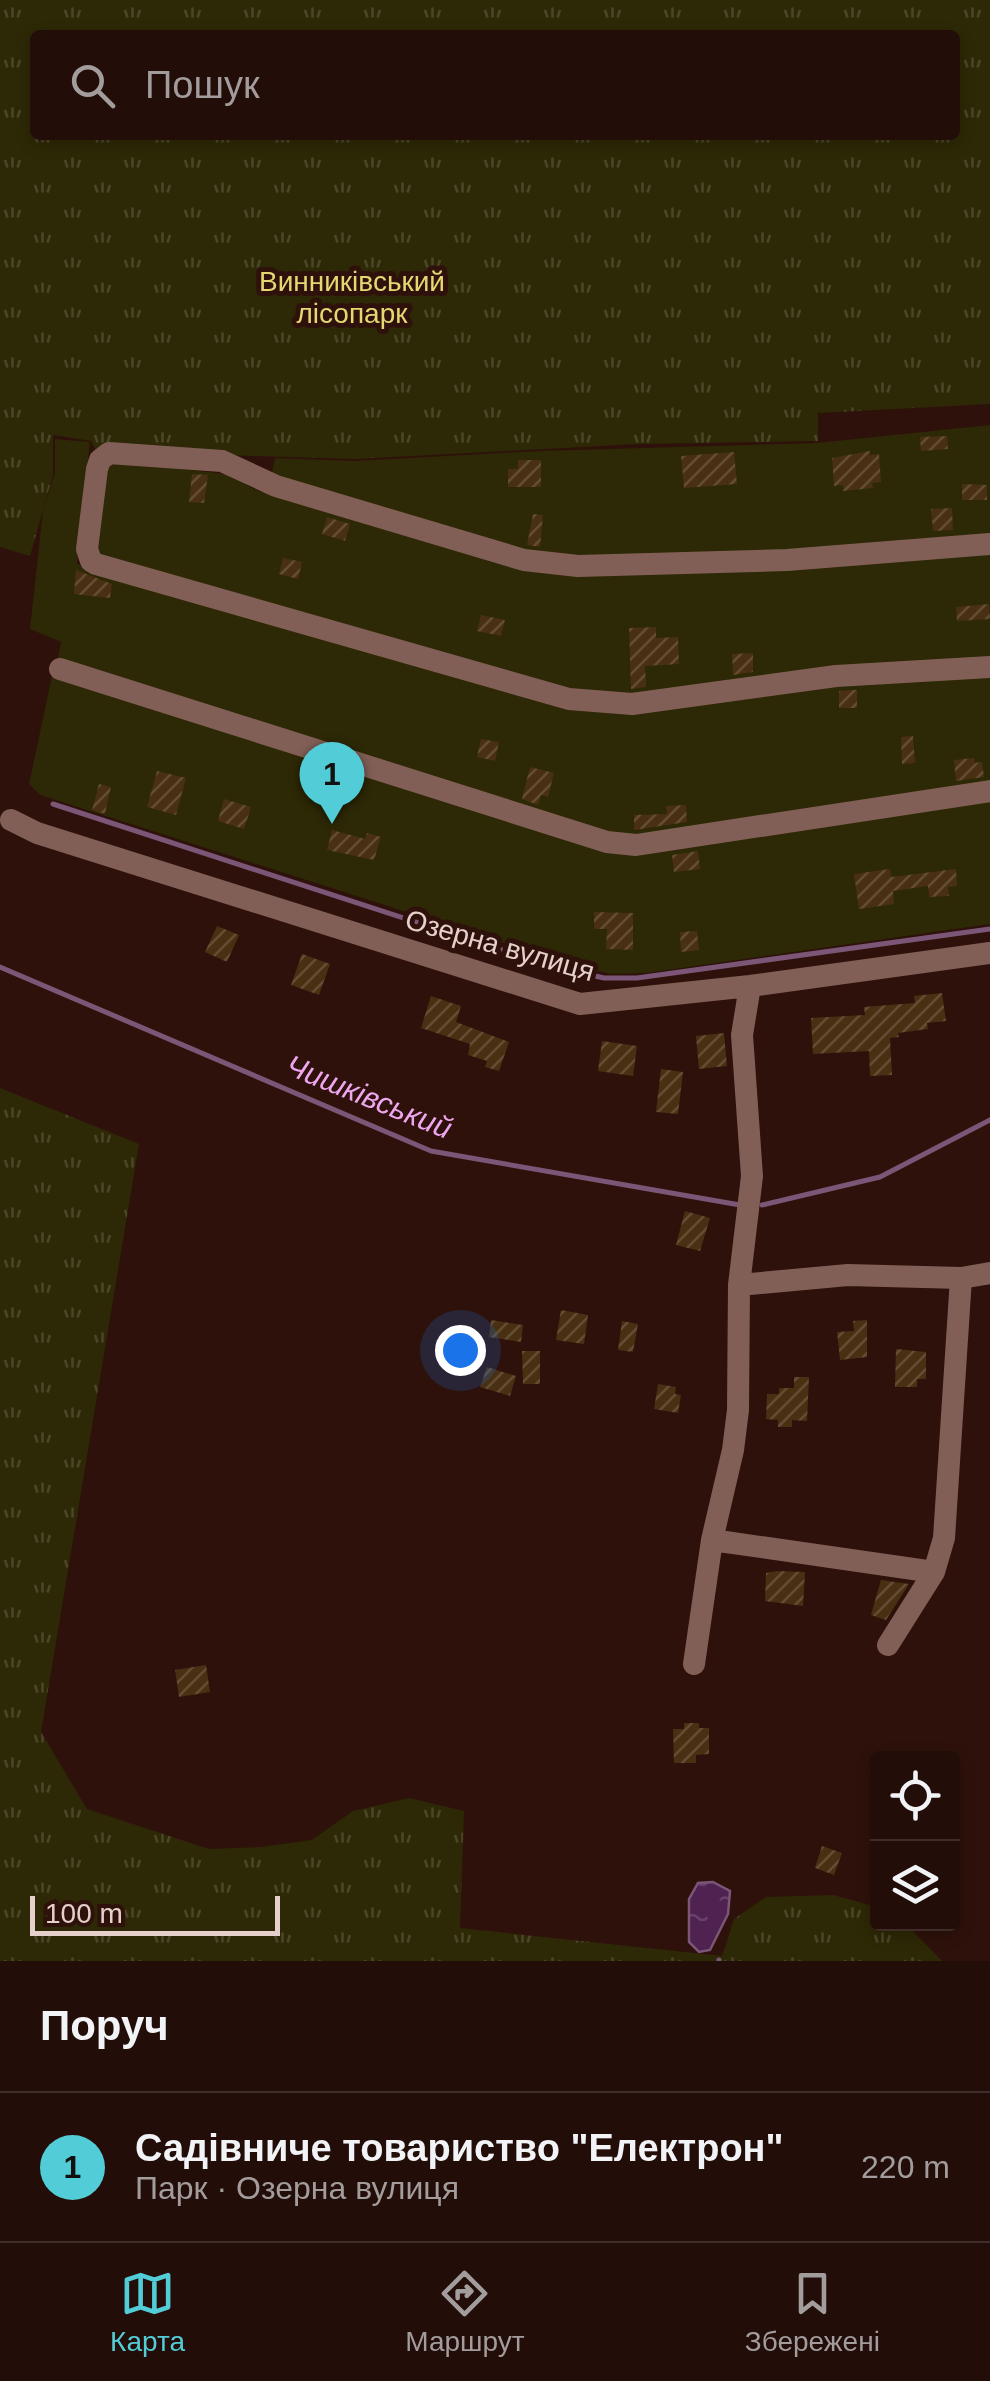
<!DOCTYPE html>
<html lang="uk">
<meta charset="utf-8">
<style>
body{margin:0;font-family:Helvetica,sans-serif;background:#2e1b16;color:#f1f3f6}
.controls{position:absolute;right:30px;bottom:30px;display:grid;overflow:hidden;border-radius:10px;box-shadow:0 5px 15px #0003}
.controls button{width:90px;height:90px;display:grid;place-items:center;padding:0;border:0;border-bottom:2px solid #3f2d29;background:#220d08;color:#f1f3f6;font:50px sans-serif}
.scale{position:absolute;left:30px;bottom:25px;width:250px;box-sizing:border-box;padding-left:10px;border:5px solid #e5d0cb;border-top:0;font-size:28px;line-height:35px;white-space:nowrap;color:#e5d0cb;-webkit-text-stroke:8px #2e110b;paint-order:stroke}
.you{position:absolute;left:460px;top:1350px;width:35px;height:35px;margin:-25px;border:8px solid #fff;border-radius:50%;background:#1a73e8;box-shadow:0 0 0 15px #1a73e833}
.badge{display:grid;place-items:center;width:65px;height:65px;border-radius:50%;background:#52ccd6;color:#111;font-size:32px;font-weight:700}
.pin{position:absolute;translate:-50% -82px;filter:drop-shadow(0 2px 5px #0008)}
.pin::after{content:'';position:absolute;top:52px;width:35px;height:30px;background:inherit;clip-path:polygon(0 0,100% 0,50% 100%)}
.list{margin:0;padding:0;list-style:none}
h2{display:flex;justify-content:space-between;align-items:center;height:130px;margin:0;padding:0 40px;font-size:42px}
h2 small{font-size:32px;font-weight:400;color:#a29c9c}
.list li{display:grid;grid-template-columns:65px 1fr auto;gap:30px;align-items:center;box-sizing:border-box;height:150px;padding:0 40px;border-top:2px solid #3f2d29}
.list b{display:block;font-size:38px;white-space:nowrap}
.list p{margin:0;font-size:32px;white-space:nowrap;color:#a29c9c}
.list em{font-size:32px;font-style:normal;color:#a29c9c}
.icon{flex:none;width:55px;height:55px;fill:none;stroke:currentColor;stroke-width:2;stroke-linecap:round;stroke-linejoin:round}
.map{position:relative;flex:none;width:990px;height:1961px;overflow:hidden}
.search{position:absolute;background:#220d08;box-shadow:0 5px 15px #0003;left:30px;right:30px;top:30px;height:110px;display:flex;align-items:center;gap:25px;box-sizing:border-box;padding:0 35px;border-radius:10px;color:#a29c9c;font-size:38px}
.sheet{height:280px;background:#220d08}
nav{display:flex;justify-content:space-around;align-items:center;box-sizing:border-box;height:140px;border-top:2px solid #3f2d29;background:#220d08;font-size:28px;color:#a29c9c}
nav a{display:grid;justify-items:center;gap:5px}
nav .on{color:#52ccd6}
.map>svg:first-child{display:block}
.green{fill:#2d2805}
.park{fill:url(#park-tufts);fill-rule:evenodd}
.water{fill:url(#water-ripples);stroke:#7c5676;stroke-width:2.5}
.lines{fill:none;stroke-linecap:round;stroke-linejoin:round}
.stream{stroke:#7c5676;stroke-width:5}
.building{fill:url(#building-hatch)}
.minor{stroke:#825f56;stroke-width:22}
.labels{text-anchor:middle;stroke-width:10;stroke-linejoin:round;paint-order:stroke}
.park-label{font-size:28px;fill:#e5d771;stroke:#2e110b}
.street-label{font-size:28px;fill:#e5d0cb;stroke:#2e110b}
.water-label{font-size:30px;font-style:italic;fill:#eea6ee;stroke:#2e110b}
</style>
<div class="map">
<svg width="990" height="1961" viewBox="0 0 990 1961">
<defs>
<pattern id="park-tufts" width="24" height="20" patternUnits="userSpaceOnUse" patternTransform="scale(2.5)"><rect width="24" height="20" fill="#2d2805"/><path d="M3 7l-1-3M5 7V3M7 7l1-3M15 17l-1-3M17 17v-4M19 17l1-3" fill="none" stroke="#4b4628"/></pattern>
<pattern id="water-ripples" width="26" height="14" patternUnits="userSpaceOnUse" patternTransform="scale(2.5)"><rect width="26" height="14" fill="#4f2251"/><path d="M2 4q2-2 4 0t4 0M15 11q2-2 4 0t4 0" fill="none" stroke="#684169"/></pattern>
<pattern id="building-hatch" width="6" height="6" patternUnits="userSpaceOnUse" patternTransform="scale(2.5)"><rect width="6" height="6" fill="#493012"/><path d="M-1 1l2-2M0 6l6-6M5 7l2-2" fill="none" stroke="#634d33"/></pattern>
</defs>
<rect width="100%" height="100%" fill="#2e110b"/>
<path class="green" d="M990,425V539L746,556L523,555L271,477L275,458L354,461L540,451L817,443Z
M55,439L90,442L77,564L570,703L990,672V782L625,838L57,664L61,642L30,629L43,510L55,473Z
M111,461L226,474L258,491L394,524L517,562L990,550V662L631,699L569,694L97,557L102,464Z
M52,676L607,848L990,796V924L646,973L612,974L579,967L40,795L29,784Z"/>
<path class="park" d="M0,0H990V404L818,413V441L639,444L355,459L96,451L91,441L53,435V475L30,556L0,547ZM35,35H955V135H35Z
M0,1088L139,1144L41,1732L87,1809L209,1849L261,1847L312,1840L353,1811L409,1798L464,1811L460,1928L722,1956L734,1919L766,1897L833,1895L877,1907L878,1924H906L942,1961H0Z"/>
<path class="water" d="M713,1882L730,1891L728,1914L710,1950L699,1952L689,1942V1899L698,1883Z"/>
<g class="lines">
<path class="stream" d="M53,804L551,966L604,978H637L990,929
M0,967L431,1151L740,1205
M762,1205L880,1177L990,1120
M719,1960V1961"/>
</g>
<path class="building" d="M947,436L948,449L921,451L920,437Z
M870,451V455L879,454L881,482L872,483L873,488L843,491V485L834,486L832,458Z
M734,452L737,484L684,488L681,456Z
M518,460H541V487H508V469H518Z
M192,474L208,475L204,503L189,502Z
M962,484L987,485V500H962Z
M952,508L953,530L933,531L931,509Z
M533,514L543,515L540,547L527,545Z
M327,517L350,524L345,541L322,534Z
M283,558L302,562L298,579L279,574Z
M76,570L112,584L110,598L74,594Z
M989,604L990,619L957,621L956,607Z
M481,615L505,620L501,636L477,631Z
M656,627V638L678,637L679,664L645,666L646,687L631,689L629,628Z
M753,653V672L733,675L732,654Z
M853,690H857V708H839V691Z
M913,736L915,763L902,764L901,737Z
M481,739L499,742L495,761L477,757Z
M974,758L975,763L982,762L984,777L956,781L954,760Z
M530,767L554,773L548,797L541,795L538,805L522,799Z
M157,771L186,778L176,815L147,807Z
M99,784L111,787L105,814L92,810Z
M224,799L251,807L244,829L218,821Z
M686,805L687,822L634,830V815L667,814L666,806Z
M332,830L365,839L367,833L381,837L374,860L327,850Z
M698,851L700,869L674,872L672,855Z
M890,869L891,877L956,869L957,886L948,887L949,896L929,897L928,886L893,891L894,904L859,909L854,874Z
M594,912L633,913V950L606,949L607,929H594Z
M217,926L239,935L227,962L205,952Z
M697,931L699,950L681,952L680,932Z
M302,954L330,964L319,995L291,985Z
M942,993L946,1021L927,1023L928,1029L898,1033L899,1037L890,1038L892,1075L870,1076L869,1051L813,1054L811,1018L865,1015L864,1007L915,1003L914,996Z
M431,996L461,1006L456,1022L509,1042L499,1071L485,1067L487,1061L468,1055L470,1044L421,1028Z
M724,1033L727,1066L699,1069L696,1036Z
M602,1041L637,1046L633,1076L598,1071Z
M661,1069L683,1072L678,1114L656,1112Z
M685,1211L710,1218L700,1251L676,1245Z
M561,1310L588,1315L584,1344L556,1340Z
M491,1320L523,1325L521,1342L489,1337Z
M867,1320V1357L840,1360L837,1332L854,1331L853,1321Z
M622,1321L638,1324L633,1352L618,1350Z
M896,1349L926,1352V1379H917V1387H895Z
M522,1351H540V1384H523Z
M487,1367L516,1376L510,1396L480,1387Z
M794,1377H809L807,1421L792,1420V1427H778V1420L766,1419L767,1394H779V1388H794Z
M658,1384L676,1387L675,1394L681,1395L678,1413L654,1409Z
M777,1571L805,1572L803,1606L765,1601L766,1573Z
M881,1580L909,1584L886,1620L871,1615Z
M206,1665L210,1692L179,1697L175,1670Z
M684,1723H699V1728H709V1754L696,1755V1763H674L673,1729H684Z
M822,1846L842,1853L834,1875L815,1868Z"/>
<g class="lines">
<path class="minor" d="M990,544L787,560L578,566L524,560L276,486L222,461L109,453L100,460L97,469L87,549L91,561L96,564L569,699L632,704L836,676L990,667
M60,669L607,842L636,845L990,791
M11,820L37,833L580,1004L750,986L990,953
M739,1285L848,1275L961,1278L990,1273
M712,1540L934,1572
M888,1645L934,1572L944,1538L961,1278
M694,1664L712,1540L733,1450L738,1410L739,1285L752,1176L742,1035L750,986"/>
</g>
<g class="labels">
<g class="park-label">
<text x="352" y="291">Винниківський<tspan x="352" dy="32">лісопарк</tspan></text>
</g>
<g class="street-label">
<text transform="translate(500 945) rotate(16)" y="10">Озерна вулиця</text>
</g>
<g class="water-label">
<text transform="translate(369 1097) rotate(22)" y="10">Чишківський</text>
</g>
</g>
</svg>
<div class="controls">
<button><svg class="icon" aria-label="locate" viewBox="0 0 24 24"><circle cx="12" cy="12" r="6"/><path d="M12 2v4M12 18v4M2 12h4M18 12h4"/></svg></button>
<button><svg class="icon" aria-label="layers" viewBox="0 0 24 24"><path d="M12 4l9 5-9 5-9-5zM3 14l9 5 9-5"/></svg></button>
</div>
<div class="scale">100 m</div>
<div class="you"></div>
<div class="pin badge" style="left:332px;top:824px">1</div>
<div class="search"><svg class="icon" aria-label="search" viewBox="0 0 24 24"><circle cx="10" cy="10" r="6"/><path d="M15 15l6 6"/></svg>Пошук</div>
</div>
<section class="sheet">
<h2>Поруч<small></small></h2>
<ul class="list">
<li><span class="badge">1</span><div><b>Садівниче товариство &quot;Електрон&quot;</b><p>Парк · Озерна вулиця</p></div><em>220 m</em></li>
</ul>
</section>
<nav>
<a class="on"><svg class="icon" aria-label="map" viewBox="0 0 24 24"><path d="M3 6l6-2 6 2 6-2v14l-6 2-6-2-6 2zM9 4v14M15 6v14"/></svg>Карта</a>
<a><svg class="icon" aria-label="directions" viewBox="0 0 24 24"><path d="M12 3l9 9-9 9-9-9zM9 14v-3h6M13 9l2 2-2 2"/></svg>Маршрут</a>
<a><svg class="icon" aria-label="saved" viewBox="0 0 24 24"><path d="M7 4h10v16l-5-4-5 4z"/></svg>Збережені</a>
</nav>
